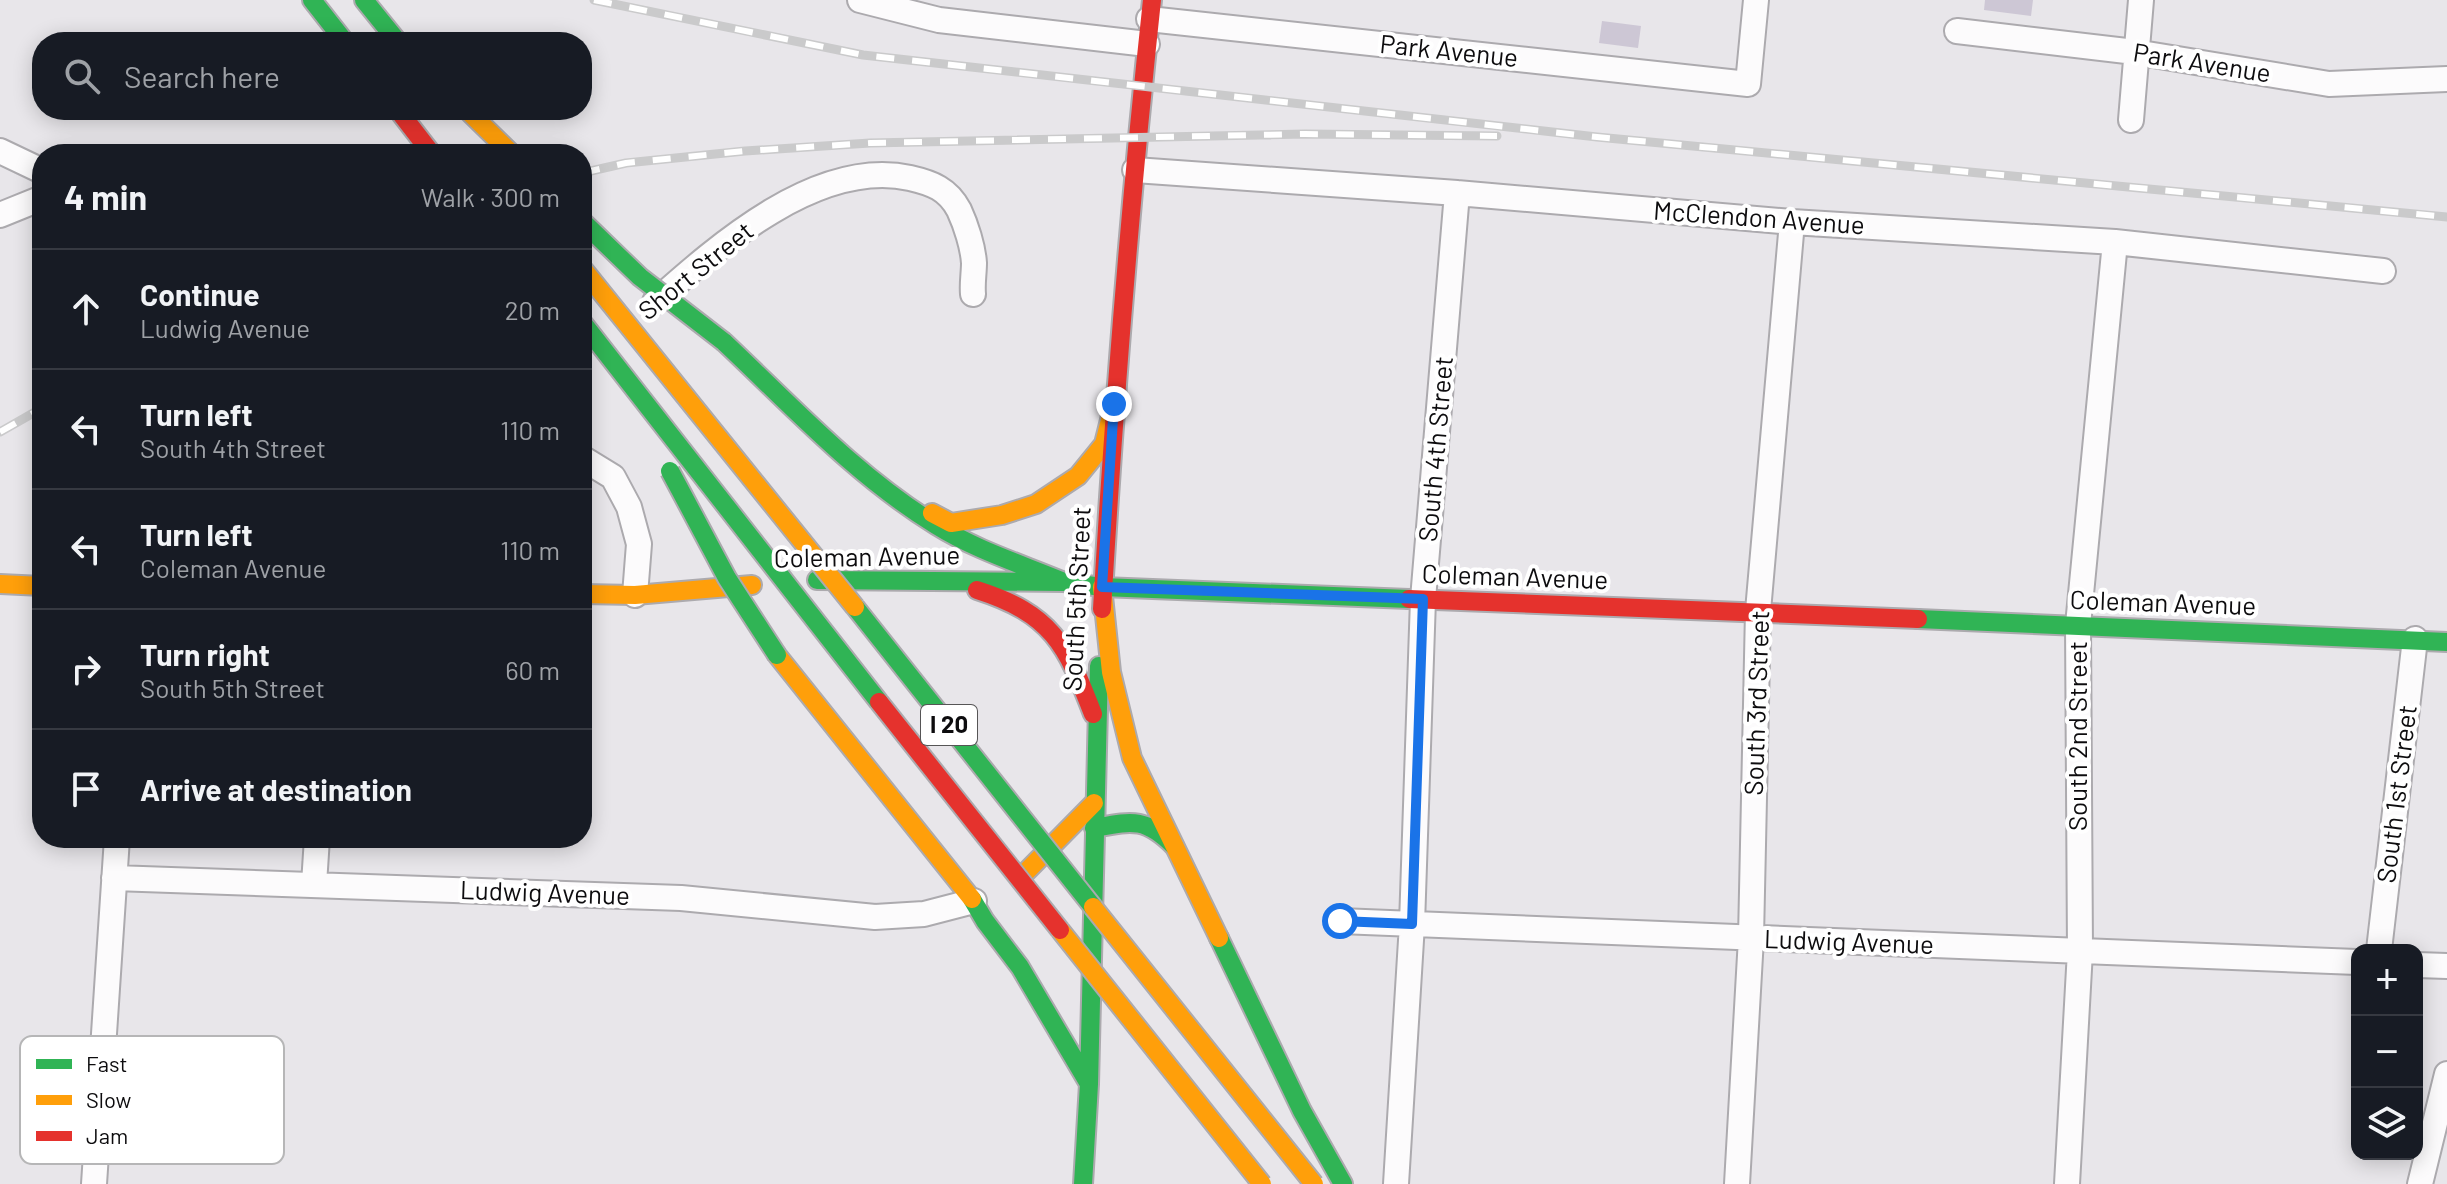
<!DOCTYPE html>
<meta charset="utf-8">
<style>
body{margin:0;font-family:Barlow,sans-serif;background:#242831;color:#f1f3f6}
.controls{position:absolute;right:24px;bottom:24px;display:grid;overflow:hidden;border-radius:16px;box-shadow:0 4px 20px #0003}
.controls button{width:72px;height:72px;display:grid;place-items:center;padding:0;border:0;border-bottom:2px solid #363941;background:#171b24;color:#f1f3f6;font:40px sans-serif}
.stop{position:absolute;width:24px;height:24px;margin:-18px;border:6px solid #1a73e8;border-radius:50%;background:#fff}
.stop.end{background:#1a73e8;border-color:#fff;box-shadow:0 2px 8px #0008}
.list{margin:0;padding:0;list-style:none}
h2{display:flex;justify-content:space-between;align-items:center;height:104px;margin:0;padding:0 32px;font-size:34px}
h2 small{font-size:26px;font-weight:400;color:#9ea1a6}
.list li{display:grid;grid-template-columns:52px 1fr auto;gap:24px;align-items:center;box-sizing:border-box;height:120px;padding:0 32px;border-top:2px solid #363941}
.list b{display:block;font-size:30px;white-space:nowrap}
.list p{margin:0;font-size:26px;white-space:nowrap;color:#9ea1a6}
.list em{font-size:26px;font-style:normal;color:#9ea1a6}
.icon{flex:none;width:44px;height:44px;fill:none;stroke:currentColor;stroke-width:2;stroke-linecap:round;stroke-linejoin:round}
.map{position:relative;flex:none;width:2447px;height:1184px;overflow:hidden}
.search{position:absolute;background:#171b24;box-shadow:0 4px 20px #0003;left:32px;top:32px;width:560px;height:88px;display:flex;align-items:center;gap:20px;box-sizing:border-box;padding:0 28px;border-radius:32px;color:#9ea1a6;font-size:30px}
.panel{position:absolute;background:#171b24;box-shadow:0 4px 20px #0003;left:32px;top:144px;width:560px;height:704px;border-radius:32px}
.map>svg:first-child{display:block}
.building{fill:#cdc7d5}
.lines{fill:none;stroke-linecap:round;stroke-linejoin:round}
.street-casing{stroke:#acaaae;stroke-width:28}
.fast-casing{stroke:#acaaae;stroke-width:22}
.slow-casing{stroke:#acaaae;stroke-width:22}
.jam-casing{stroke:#acaaae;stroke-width:22}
.street{stroke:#fcfbfc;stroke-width:24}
.fast{stroke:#30b455;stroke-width:18}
.slow{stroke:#ff9f0a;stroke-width:18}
.jam{stroke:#e5322d;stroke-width:18}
.rail-casing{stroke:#cacacb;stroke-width:9}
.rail{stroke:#fff;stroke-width:6;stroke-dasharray:18;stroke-linecap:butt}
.fast-bridge-casing{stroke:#acaaae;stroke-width:22;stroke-linecap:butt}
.slow-bridge-casing{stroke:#acaaae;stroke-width:22;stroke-linecap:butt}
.jam-bridge-casing{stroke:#acaaae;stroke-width:22;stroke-linecap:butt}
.fast-bridge{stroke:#30b455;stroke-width:18}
.slow-bridge{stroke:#ff9f0a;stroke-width:18}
.jam-bridge{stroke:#e5322d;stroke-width:18}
.route{stroke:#1a73e8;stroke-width:10}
.labels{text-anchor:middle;stroke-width:8;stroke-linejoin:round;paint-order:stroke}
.shield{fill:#fff;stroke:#565556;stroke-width:2}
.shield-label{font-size:24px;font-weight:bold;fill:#0d0c0e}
.street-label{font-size:26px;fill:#0d0c0e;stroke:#fff}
.key{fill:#fff;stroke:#b6b6b7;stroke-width:2}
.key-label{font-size:22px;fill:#0d0c0e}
</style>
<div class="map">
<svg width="2447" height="1184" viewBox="0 0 2447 1184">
<rect width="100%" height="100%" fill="#e8e6ea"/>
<path class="building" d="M1985,0H2033L2031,16L1984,10Z
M1602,21L1641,26L1638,48L1599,43Z"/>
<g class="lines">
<g class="street-casing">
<path id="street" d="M860,0L939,20L1147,44
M1149,19L1748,84L1756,0
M1957,31L2135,52L2329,84L2447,79
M2131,120L2141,0
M0,151L42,171
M1135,170L1457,193L1792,222L2115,242L2383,271
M0,215L42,198
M655,302C719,245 818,158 910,178C932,183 948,189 959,210C966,225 973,247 974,263C974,273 972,283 973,294
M582,458L613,477L629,507L639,544L635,595
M114,878L681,898L875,917L924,914L974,901
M314,884L317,838
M1340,921L2357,962
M2379,950L2415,639
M2417,965L2447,966
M94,1184L117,838
M1396,1184L1412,924L1423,599L1457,193
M1737,1184L1751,938L1758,611L1792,222
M2067,1184L2080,951L2078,625L2115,242
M2420,1184L2447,1074"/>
</g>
<g class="fast-casing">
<path id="fast" d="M312,0L345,42
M364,0L398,42
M724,342C792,406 856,476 936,525C976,550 1021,564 1064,582
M817,580L1064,582L1102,587L1409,599
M1918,619L2447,642
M1094,828C1132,821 1145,817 1174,846
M972,899L985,921L1020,967L1089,1084
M1219,938L1302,1111L1343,1184
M1083,1184L1089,1084L1099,666"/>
</g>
<g class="slow-casing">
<path id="slow" d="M467,110L512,154
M932,513L951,523L1002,515L1036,504L1078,476L1104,444L1114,404
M0,584L42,586
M1102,587L1111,672L1132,758L1219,938
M582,594L635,595L752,585
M777,655L972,899
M1022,876L1094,803"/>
</g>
<g class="jam-casing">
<path id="jam" d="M398,110L432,154
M977,590C1052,614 1066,644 1093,714
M1409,599L1918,619
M1102,609C1114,405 1130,203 1152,0"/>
</g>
<use href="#street" class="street"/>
<use href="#fast" class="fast"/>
<use href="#slow" class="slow"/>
<use href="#jam" class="jam"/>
<g class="rail-casing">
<path id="rail" d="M594,0L863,55L1597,137L2447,217
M582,173L626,163L745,151L870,143L1305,134L1497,136
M0,432L42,408"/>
</g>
<use href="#rail" class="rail"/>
<g class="fast-bridge-casing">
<path id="fast-bridge" d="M582,221L640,277L724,342
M582,322L879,702
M670,471L727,578L777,655
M855,607L1093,907"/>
</g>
<g class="slow-bridge-casing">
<path id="slow-bridge" d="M582,268L855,607
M1093,907L1314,1184
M1060,930L1262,1184"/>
</g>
<g class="jam-bridge-casing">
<path id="jam-bridge" d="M879,702L1060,930"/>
</g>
<use href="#fast-bridge" class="fast-bridge"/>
<use href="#slow-bridge" class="slow-bridge"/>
<use href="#jam-bridge" class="jam-bridge"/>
</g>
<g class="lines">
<path class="route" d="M1114,404L1102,587L1423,599L1412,924L1340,921"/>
</g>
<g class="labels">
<rect class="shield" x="921" y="705" width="56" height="40" rx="6"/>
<g class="shield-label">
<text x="949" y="733">I 20</text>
</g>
<g class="street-label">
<text transform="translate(1449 51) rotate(6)" y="9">Park Avenue</text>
<text transform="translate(2202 63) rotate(9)" y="9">Park Avenue</text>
<text transform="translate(1759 218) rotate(4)" y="9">McClendon Avenue</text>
<text transform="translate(696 271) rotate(-39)" y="9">Short Street</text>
<text transform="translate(1436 449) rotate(-85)" y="9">South 4th Street</text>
<text transform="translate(867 557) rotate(-1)" y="9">Coleman Avenue</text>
<text transform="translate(1515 577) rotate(2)" y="9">Coleman Avenue</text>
<text transform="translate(1077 599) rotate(-87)" y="9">South 5th Street</text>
<text transform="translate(2163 603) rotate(2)" y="9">Coleman Avenue</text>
<text transform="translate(1757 703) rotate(-88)" y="9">South 3rd Street</text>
<text transform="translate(2078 736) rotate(-90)" y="9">South 2nd Street</text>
<text transform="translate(2397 794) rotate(-83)" y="9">South 1st Street</text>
<text transform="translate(545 893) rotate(2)" y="9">Ludwig Avenue</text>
<text transform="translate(1849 942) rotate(2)" y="9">Ludwig Avenue</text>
</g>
</g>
<rect x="20" y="1036" width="264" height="128" rx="12" class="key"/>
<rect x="36" y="1059" width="36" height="10" fill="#30b455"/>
<rect x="36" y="1095" width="36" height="10" fill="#ff9f0a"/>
<rect x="36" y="1131" width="36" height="10" fill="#e5322d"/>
<g class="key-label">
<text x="86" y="1072">Fast</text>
<text x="86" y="1108">Slow</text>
<text x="86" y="1144">Jam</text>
</g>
</svg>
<div class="controls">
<button>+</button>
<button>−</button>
<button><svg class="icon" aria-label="layers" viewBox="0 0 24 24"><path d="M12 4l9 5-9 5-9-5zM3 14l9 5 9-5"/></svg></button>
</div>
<div class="stop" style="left:1340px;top:921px"></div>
<div class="stop end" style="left:1114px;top:404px"></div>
<div class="search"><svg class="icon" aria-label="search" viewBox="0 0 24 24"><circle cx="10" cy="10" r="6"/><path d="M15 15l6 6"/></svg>Search here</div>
<section class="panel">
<h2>4 min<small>Walk · 300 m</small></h2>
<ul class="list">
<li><svg class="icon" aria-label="ahead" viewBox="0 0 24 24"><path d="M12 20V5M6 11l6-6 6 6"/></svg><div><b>Continue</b><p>Ludwig Avenue</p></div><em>20 m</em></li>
<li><svg class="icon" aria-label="left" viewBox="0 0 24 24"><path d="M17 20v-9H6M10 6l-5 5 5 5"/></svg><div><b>Turn left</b><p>South 4th Street</p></div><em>110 m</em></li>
<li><svg class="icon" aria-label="left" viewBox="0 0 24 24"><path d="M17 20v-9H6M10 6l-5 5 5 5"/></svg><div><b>Turn left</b><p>Coleman Avenue</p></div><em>110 m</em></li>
<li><svg class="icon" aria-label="right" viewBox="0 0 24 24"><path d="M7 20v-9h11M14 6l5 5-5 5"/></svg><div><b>Turn right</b><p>South 5th Street</p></div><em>60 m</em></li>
<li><svg class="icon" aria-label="arrive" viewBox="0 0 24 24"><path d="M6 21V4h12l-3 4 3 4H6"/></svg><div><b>Arrive at destination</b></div></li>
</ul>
</section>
</div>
